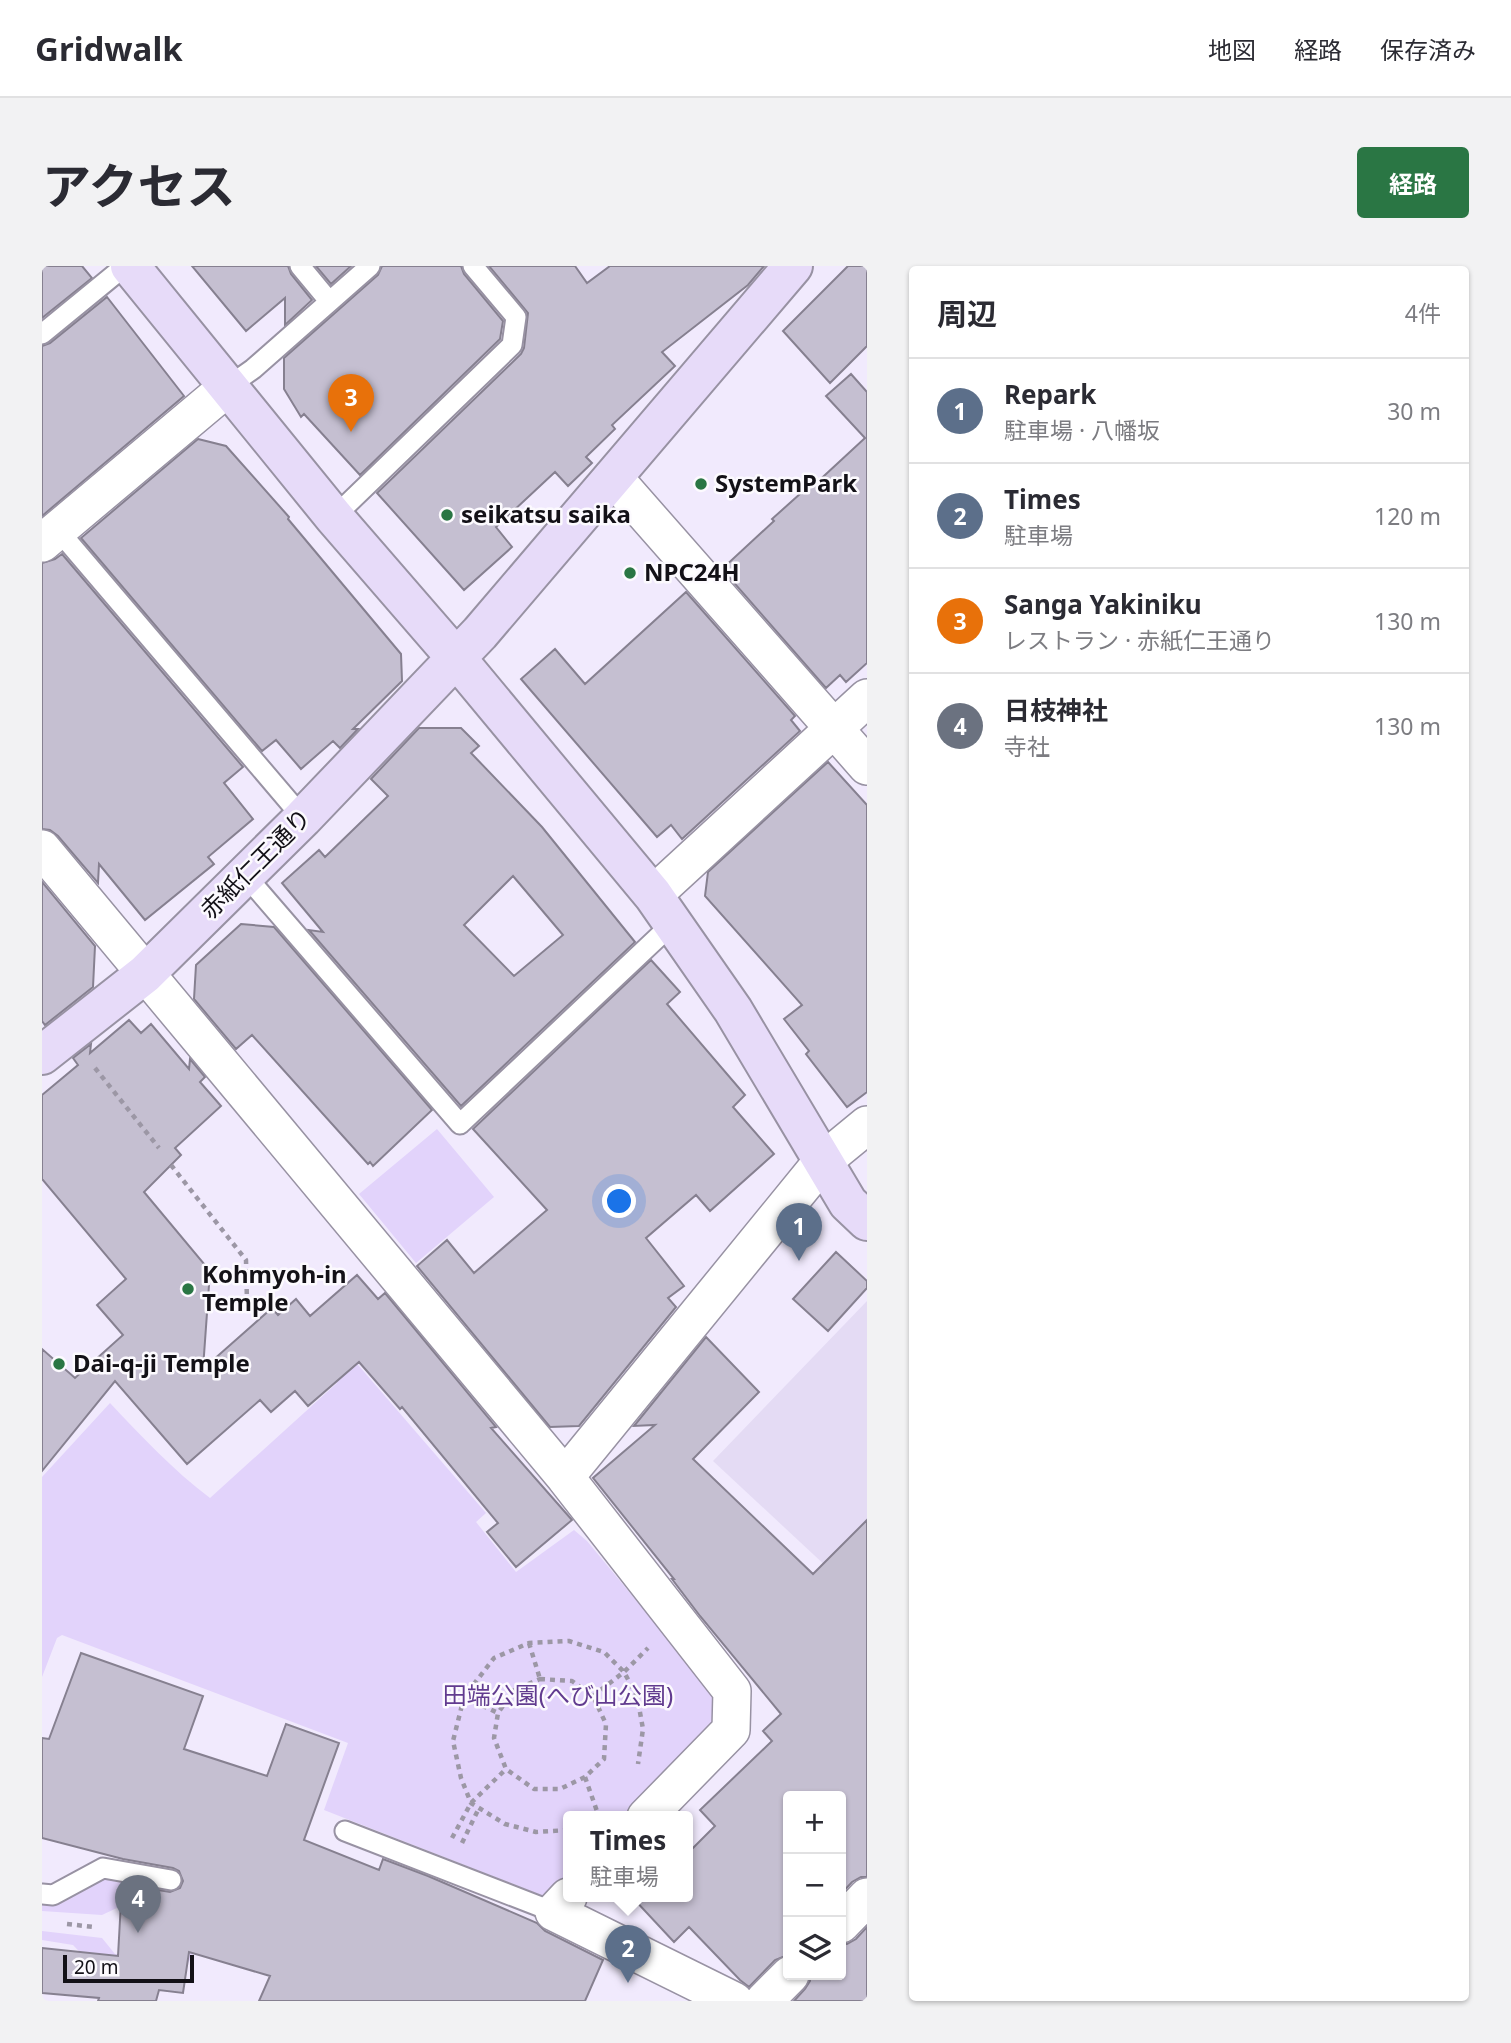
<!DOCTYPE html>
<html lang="ja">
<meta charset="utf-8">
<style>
body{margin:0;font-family:"Noto Sans","Noto Sans JP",sans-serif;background:#f2f2f3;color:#2b2b33}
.controls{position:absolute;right:21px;bottom:21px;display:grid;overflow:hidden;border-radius:7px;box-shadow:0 2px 5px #0004}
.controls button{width:63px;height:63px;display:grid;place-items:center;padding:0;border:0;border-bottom:2px solid #e1e1e2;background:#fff;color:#2b2b33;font:35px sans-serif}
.scale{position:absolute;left:21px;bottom:18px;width:131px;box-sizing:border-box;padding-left:7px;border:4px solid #131117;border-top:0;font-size:19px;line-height:24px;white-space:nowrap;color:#131117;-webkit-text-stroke:5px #fcfafe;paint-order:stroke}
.you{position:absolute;left:578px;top:936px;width:24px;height:24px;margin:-18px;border:5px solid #fff;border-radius:50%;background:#1a73e8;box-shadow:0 0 0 10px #1a73e833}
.badge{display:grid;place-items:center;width:46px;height:46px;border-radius:50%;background:#2a7644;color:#fff;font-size:23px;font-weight:700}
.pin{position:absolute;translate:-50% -58px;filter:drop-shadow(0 2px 4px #0008)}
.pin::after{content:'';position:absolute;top:37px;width:24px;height:21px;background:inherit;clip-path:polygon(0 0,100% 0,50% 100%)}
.popup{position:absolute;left:521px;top:1545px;width:130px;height:91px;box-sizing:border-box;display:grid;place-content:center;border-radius:7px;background:#fff;filter:drop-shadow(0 2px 5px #0005);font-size:23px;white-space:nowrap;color:#7c7c81}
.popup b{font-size:26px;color:#2b2b33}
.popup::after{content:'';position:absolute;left:50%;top:100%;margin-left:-14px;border:14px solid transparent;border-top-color:#fff}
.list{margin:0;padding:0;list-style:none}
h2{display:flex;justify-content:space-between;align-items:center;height:91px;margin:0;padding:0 28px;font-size:30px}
h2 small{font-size:23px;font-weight:400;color:#7c7c81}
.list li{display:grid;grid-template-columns:46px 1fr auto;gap:21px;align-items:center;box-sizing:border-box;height:105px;padding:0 28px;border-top:2px solid #e1e1e2}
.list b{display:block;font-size:26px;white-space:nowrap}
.list p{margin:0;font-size:23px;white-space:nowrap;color:#7c7c81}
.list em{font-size:23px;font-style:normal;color:#7c7c81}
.icon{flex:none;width:38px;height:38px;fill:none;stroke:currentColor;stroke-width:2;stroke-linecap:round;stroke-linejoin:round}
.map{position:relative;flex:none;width:825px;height:1735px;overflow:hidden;border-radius:7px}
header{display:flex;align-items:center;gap:42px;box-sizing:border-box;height:98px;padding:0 35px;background:#fff;border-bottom:2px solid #e1e1e2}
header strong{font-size:33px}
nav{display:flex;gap:38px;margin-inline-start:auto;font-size:24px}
.intro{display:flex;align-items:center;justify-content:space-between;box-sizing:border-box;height:168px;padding:0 42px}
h1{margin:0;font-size:49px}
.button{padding:18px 32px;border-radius:7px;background:#2a7644;color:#fff;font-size:24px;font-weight:700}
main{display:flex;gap:42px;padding:0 42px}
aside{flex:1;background:#fff;border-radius:7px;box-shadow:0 2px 5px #0004}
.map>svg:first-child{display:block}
.built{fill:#e4dbf4}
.green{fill:#e2d3fb}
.building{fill:#c5bfd1;stroke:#868090;stroke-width:2;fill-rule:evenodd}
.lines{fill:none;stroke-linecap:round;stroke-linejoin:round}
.lane-casing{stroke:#9892a3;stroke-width:23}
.street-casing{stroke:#9892a3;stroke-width:40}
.secondary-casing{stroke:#9892a3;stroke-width:42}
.path{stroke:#9c97a5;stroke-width:4.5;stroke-dasharray:5 5;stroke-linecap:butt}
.lane{stroke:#fff;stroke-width:19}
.street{stroke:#fff;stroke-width:37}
.secondary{stroke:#e7dbf9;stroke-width:38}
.poi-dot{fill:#2a7644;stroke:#fcfafe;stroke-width:2.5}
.labels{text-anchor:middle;stroke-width:5;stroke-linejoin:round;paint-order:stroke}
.poi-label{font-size:24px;font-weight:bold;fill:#131117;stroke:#fcfafe;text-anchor:start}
.street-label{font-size:24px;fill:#131117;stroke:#fcfafe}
.park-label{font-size:24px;fill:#613b8f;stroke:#fcfafe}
</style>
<header>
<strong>Gridwalk</strong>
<nav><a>地図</a><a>経路</a><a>保存済み</a></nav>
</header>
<div class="intro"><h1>アクセス</h1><a class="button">経路</a></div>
<main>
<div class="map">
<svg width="825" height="1735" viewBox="0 0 825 1735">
<rect width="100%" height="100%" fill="#f1eafd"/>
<path class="built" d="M825,1035V1291L801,1316L671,1195Z"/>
<path class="green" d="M395,863L452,931L374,997L317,928Z
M304,1085L444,1247L434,1256L474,1306L532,1264L545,1275L670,1426V1465L584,1551H526V1609L504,1631L282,1544L306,1477L20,1369L15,1372L0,1411V1211L68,1137C100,1171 131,1204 168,1232L295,1117L284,1103Z
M62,1611L127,1621L166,1633L151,1688L146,1697L107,1692L58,1707L31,1679L0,1674V1665L60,1672L73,1688L117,1690L120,1644L77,1641L60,1649L0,1645V1633Z"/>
<path class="building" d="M0,0H40L50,12L0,52Z
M150,0H246L249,8L270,34L243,59V32L204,65Z
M274,0H309L289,18Z
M340,0H419L422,8L461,55L458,73L318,209L262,148L259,151L242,123V92L336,9Z
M447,0H533L545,17L568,0H722L706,19L620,86L633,100L570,159L573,163L544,191L550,197L526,220L513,206L454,261L470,281L422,324L335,227L479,88L482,82L486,47Z
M806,0H825V80L788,117L741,65Z
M65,31L142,130L0,250V80L8,77Z
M809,108L825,126V397L804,416L798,409L784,422L680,303L732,255L730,253L768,219L770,221L823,172L784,130Z
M156,173L184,180L247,251L246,253L359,388L360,415L311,463H316L298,482L291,475L259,503L234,474L220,485L39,272Z
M20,288L201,501L182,517L211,553L166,591L172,598L103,654L57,598L56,617L16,570L8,564L0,563V297L13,293Z
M644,326L753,450L749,454L758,465L640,573L629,559L615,571L479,413L513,383L543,418Z
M377,462H419L437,480L429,487L500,561L593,676L419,840L267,664L281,666L240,617L277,584L283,591L346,530L329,513ZM471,610L521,669L472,710L422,659Z
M786,496L825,539V826L805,841L764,788L767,785L742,753L760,739L663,630L666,606Z
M0,616L53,680L51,721L3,759L0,755Z
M199,658L232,661L390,844L331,900L328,896L326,898L210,769L194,783L152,733L154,699Z
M609,694L638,726L625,738L703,829L691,841L732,888L668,945L654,929L604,972L642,1020L626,1032L634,1041L537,1160L508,1161L375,1000L405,974L432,1007L505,944L431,863Z
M87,754L99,767L109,758L147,803L148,793L163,811L158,816L179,840L133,882L139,889L102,926L168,1005L161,1103L230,1042L236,1049L254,1033L268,1050L315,1009L336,1033L343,1027L454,1161L449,1162L530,1254L474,1301L445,1266L456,1257L360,1141L358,1143L317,1096L266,1140L253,1125L229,1146L218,1134L145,1198L73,1115L0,1205V1083L33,1112L81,1069L55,1039L84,1013L0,913V829L36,799L31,792L49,778L48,787Z
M794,986L825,1015V1022L786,1065L751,1033Z
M664,1071L717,1126L651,1193L771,1308L825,1254V1611H819L810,1616L799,1628V1530H746V1689L733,1694L707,1721L698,1714L647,1661L632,1676L590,1631H646V1587L673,1560L658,1544L730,1475L721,1465L739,1448L658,1350L630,1313H632L551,1212L613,1159L592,1160Z
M39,1387L161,1430L142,1483L225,1510L244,1458L297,1477L262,1574L337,1604L341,1593L386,1610L495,1657L503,1665L561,1694L543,1735H217L228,1710L147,1686L141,1727L117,1724L114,1735H56L57,1732L0,1727V1682L76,1690L80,1618L128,1626L138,1622L141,1615L137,1605L131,1602L81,1593L0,1572V1472L7,1473Z
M825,1661V1735H752L763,1723L768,1715V1709H799V1678H805L814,1673Z"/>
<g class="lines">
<g class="lane-casing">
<path id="lane" d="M258,0L287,35
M0,68L83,0
M187,120L211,103L328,0
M292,251L470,79L474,51L431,0
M16,264L261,552
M203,609L418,858L630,658
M303,1565L512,1646
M0,1628L11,1629L61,1602L129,1614"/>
</g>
<g class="street-casing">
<path id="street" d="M571,211L825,500
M0,277L187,120
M0,583L523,1211L690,1425L689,1464L604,1551
M611,629L825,432
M523,1211L780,896L825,859
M526,1631L512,1646L692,1735
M799,1658L825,1631
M722,1735L748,1709"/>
</g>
<g class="secondary-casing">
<path id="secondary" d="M88,0L292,251L415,393L611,629L691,744L806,937L825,955
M0,789L103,708L261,552L438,367L751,0"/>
</g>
<path class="path" d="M53,802L117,882
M129,899L204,994L205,1037L210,1044
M487,1377L498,1413
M498,1413L530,1415L551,1430L564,1458L562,1493L543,1511L518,1523H492L464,1503L452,1472L456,1447L472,1424Z
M551,1430L582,1406L606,1382
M422,1431L456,1447
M543,1511L557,1551
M526,1564L494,1566L463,1558L429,1537L419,1512L411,1475L422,1431L452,1392L487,1377L527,1375L562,1386L582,1406L595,1430L601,1463L596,1498
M410,1572L429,1537L464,1503
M420,1577L437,1542
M25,1658L52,1661"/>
<use href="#lane" class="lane"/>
<use href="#street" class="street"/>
<use href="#secondary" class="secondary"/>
</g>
<g class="poi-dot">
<circle cx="659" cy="218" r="7"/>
<circle cx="405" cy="249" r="7"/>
<circle cx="588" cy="307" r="7"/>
<circle cx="146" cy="1023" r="7"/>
<circle cx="17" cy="1098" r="7"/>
</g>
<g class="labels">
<g class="poi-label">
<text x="673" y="226">SystemPark</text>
<text x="419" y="257">seikatsu saika</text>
<text x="602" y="315">NPC24H</text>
<text x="160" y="1017">Kohmyoh-in<tspan x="160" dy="28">Temple</tspan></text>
<text x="31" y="1106">Dai-q-ji Temple</text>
</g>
<g class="street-label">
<text transform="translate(214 598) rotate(-45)" y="8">赤紙仁王通り</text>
</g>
<g class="park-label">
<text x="516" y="1438">田端公園(へび山公園)</text>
</g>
</g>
</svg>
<div class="controls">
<button>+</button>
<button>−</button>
<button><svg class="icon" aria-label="layers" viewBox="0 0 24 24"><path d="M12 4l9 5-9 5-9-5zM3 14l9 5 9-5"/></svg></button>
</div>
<div class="scale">20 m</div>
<div class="you"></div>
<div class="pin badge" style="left:757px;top:995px;background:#5c6f8a">1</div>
<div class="pin badge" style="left:586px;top:1717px;background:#5c6f8a">2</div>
<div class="popup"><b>Times</b>駐車場</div>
<div class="pin badge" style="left:309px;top:166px;background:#e8710a">3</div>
<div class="pin badge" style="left:96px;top:1667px;background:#6b7280">4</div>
</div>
<aside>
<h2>周辺<small>4件</small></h2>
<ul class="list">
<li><span class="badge" style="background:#5c6f8a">1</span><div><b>Repark</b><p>駐車場 · 八幡坂</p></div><em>30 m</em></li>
<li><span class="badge" style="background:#5c6f8a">2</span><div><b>Times</b><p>駐車場</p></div><em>120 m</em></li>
<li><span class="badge" style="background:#e8710a">3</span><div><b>Sanga Yakiniku</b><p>レストラン · 赤紙仁王通り</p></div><em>130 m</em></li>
<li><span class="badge" style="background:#6b7280">4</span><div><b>日枝神社</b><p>寺社</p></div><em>130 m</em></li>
</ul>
</aside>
</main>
